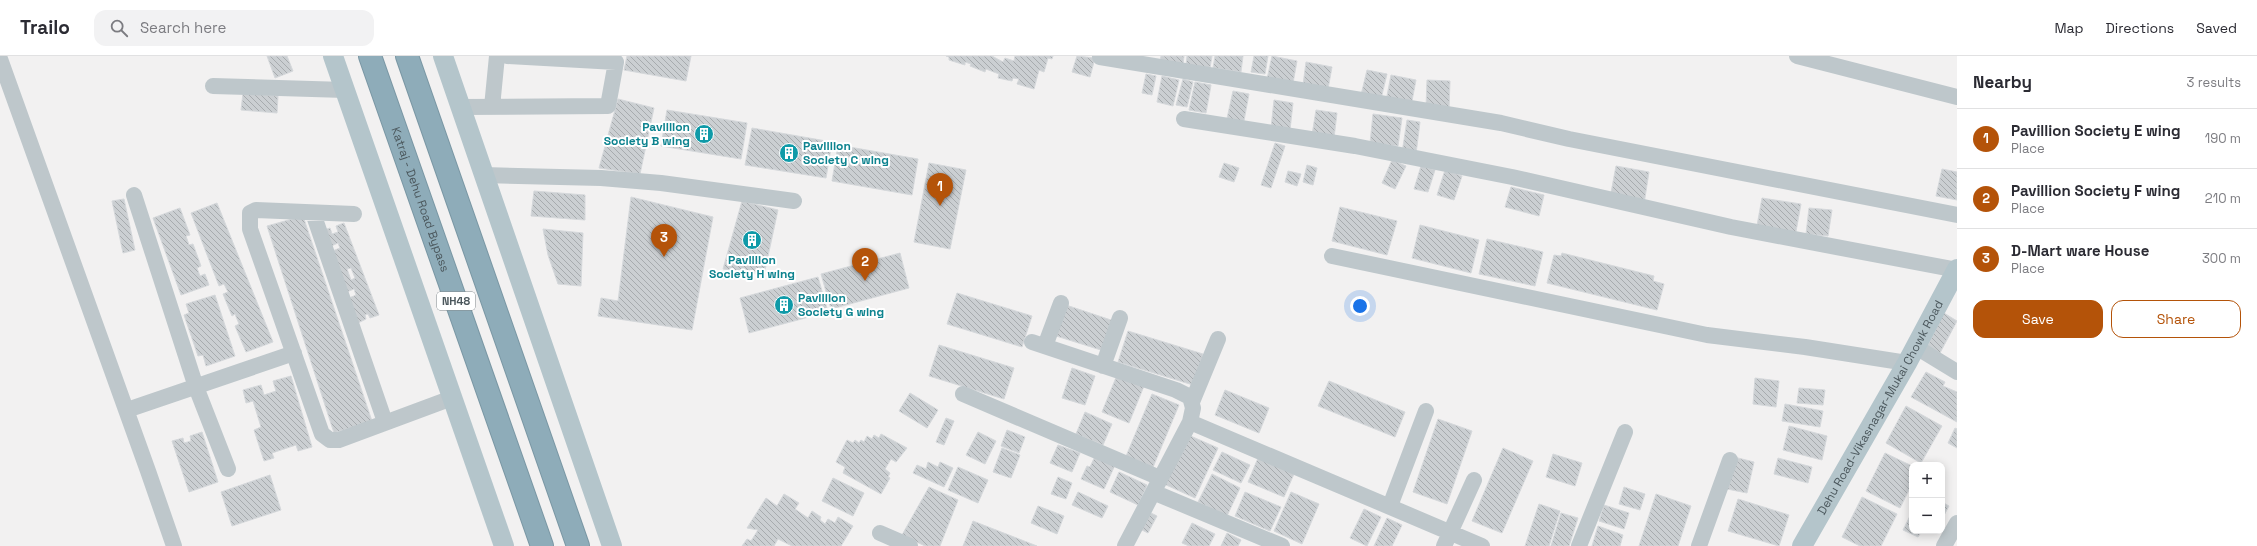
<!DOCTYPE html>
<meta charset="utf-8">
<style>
body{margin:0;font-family:"Space Grotesk",sans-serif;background:#f2f2f3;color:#2b2b33}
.controls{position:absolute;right:12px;bottom:12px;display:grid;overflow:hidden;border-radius:8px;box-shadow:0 2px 10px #0003}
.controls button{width:36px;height:36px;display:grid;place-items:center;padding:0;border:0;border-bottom:1px solid #e1e1e2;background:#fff;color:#2b2b33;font:20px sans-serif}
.you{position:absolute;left:1360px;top:250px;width:14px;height:14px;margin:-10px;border:3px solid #fff;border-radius:50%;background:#1a73e8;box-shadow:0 0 0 6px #1a73e833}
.badge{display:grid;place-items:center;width:26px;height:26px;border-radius:50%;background:#b45309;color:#fff;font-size:13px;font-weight:700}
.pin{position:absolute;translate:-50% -33px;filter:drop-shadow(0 1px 2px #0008)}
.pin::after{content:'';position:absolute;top:21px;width:14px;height:12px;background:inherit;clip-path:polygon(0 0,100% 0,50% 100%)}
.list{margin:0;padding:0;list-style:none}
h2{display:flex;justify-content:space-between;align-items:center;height:52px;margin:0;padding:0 16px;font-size:17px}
h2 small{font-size:13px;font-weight:400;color:#7c7c81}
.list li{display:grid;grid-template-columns:26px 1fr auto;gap:12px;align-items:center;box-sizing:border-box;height:60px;padding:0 16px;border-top:1px solid #e1e1e2}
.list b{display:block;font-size:15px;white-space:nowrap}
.list p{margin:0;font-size:13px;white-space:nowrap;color:#7c7c81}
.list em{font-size:13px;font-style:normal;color:#7c7c81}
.actions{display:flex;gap:8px;padding:12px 16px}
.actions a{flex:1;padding:9px 0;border:1px solid #b45309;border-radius:12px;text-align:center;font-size:14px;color:#b45309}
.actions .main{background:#b45309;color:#fff}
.icon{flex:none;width:22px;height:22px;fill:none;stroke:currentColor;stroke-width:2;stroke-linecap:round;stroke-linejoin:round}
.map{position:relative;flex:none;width:1957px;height:490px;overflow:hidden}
header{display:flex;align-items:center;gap:24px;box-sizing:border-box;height:56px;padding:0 20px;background:#fff;border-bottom:1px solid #e1e1e2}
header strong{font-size:19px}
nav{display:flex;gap:22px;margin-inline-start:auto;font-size:14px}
.search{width:280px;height:36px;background:#f2f2f3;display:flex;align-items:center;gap:10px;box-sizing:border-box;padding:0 14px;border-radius:12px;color:#7c7c81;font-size:15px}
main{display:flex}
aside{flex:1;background:#fff}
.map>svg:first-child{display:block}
.building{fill:url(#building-back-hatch);stroke:#d5d8db;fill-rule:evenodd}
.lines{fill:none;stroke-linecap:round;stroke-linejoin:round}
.highway-casing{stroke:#7a97a4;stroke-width:24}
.minor{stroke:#bec7cb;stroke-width:16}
.major{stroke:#b4c5cb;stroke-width:20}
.highway{stroke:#8eacb9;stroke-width:22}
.labels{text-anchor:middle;stroke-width:4;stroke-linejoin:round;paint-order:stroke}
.shield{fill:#fff;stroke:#81898d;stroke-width:1}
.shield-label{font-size:11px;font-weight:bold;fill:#4b575c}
.culture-label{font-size:12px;font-weight:bold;fill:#0d838f;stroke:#fff;text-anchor:start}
.street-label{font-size:12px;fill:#4b575c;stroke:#fff}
</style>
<header>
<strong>Trailo</strong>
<div class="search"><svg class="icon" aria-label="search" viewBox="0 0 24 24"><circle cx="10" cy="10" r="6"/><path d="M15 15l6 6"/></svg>Search here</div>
<nav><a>Map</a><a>Directions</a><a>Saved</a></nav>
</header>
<main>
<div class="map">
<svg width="1957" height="490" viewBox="0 0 1957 490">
<defs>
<pattern id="building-back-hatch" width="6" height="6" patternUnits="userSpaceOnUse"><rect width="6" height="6" fill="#cbcfd2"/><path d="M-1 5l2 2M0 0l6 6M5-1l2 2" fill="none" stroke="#a7abae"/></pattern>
</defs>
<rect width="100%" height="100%" fill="#f2f1f1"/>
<path class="building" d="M267,0H287L293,15L275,22Z
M627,0H691L686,25L624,14Z
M946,0H992L1003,6L1005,2L1014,5L1015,0H1053L1052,3L1048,2L1044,16L1039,14L1034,33L1017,28L1019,23L1013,22L1012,25L998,22L999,18L986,13L985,16L970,10L971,8L965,6V9L949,4V1Z
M1077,0L1095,2L1090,21L1072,16Z
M1161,0H1184L1183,9L1160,5Z
M1187,0H1212L1210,12L1186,9Z
M1215,0H1243L1241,16L1213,12Z
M1254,0H1268L1265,18L1251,16Z
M1272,0L1297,5L1293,27L1267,23Z
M1306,6L1332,11L1328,33L1303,29Z
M1367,14L1387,18L1381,43L1361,39Z
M1146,18L1156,20L1152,39L1142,37Z
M1391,19L1416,24L1411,50L1386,45Z
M1162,20L1179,24L1173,50L1157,46Z
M1183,23L1193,26L1187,51L1176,49Z
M1427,24L1450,25L1449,53L1426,52Z
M1195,26L1211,29L1206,57L1189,54Z
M1233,35L1249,38L1243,70L1226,67Z
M243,37L278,40L277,57L241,54Z
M618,43L654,52L640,118L599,112Z
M1274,44L1293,47L1290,74L1271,72Z
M667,54L747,67L741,103L661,90Z
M1316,54L1337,57L1334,82L1312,79Z
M1373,58L1402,62L1398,90L1370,87Z
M1407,64L1420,66L1416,98L1402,97Z
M752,72L832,86L826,122L745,109Z
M1275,87L1285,90L1271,132L1261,129Z
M838,89L918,103L912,139L832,125Z
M1392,104L1406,110L1395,133L1382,127Z
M929,107L966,114L950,193L914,186Z
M1224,107L1239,112L1234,126L1219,121Z
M1307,109L1317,112L1313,129L1303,126Z
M1421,110L1435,114L1428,136L1414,133Z
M1616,110L1649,116L1644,148L1610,142Z
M1942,113L1957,116V144L1936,140Z
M1445,114L1462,120L1454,144L1437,139Z
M1288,115L1301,118L1297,130L1285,126Z
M1511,131L1544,139L1539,160L1505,151Z
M534,135L585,139V164L531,160Z
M631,141L713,161L692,274L598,260L601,242L618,245Z
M1762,142L1801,148L1795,181L1756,175Z
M124,143L135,194L123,197L112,145Z
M742,145L778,154L764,219L723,213Z
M217,147L273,286L246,296L235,270L239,268L235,258L232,260L223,238L228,236L224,228L219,230L191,157Z
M1340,151L1397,165L1387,199L1332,185Z
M180,152L190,179L186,180L189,189L193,188L201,210L197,212L200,220L205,218L209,229L181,239L153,162Z
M1809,152L1832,154L1828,180L1806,178Z
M303,160L372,365L334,377L267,170Z
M344,167L379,259L370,262L368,258L365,259L366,263L356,268L349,242L356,239L354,233L344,237L330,196L340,192L338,187L329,191L321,175L330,172L332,178L338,176L336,170ZM351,212L355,222L351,224L347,213Z
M1420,169L1479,184L1471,217L1412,202Z
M543,173L583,177L581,230L558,228L548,199Z
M1487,183L1543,196L1535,230L1479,218Z
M900,197L909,232L831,253L821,218Z
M1562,197L1654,220L1653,225L1664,228L1657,254L1547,227L1554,199L1561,200Z
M818,221L828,256L749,277L740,242Z
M957,237L1032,260L1022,291L947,268Z
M215,239L235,300L206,310L203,299L198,300L184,259L189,257L186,248Z
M1063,248L1114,265L1104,295L1053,279Z
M1944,257L1957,265L1940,297L1927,290Z
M1128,275L1203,298L1193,329L1118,306Z
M939,289L1014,312L1004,343L929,320Z
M1072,312L1095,320L1085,349L1062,342Z
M1926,316L1945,326L1943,330L1957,336V366L1911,341Z
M1117,319L1144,330L1129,367L1102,356Z
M291,320L312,391L298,395L296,389L272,397L274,402L264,405L254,374L261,371L253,345L246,347L243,334L261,329L264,339L276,335L273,325Z
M1755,322L1779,325L1776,351L1753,348Z
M1329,325L1405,356L1395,381L1318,350Z
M1799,332L1825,334L1823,349L1797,347Z
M1225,334L1269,352L1259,377L1215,359Z
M910,337L938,354L927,372L899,355Z
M1152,338L1179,349L1151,416L1124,405Z
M1785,348L1823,355L1820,371L1782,365Z
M1906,350L1942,370L1921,407L1886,387Z
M1085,356L1112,368L1103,389L1076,378Z
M946,362L954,365L944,389L936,386Z
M1438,363L1472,375L1447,448L1413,436Z
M1789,370L1827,380L1822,404L1783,394Z
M1955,372L1957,373V392L1948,387Z
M1007,374L1025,381L1019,397L1001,390Z
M202,376L218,426L189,436L172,385L183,382L184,387L191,385L190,380Z
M978,376L996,385L985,408L966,399Z
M881,378L907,392L896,406L891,403L885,413L890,417L888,421L890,422L881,438L843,417L845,411L836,406L847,384L853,387L855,384L859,387L861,384L864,386L867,380L872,383L874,379L879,382Z
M1186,378L1218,392L1195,442L1164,428Z
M1058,389L1080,397L1072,416L1050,407Z
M1002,392L1020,399L1011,422L993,416Z
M1503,392L1533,405L1502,477L1472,465Z
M1222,396L1250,409L1241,427L1213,414Z
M1885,397L1912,410V428L1900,452L1866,435Z
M1096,398L1116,407L1104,433L1081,423L1087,410L1090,411Z
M1553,398L1582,407L1575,430L1546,421Z
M1734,401L1754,406L1747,437L1727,433Z
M1258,402L1294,418L1284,441L1248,426Z
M1778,402L1812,411L1808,427L1774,418Z
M928,406L938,411L940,406L953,412L944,431L913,417L917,409L926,413Z
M958,411L988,424L978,447L948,434Z
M1119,416L1147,429L1138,449L1110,436Z
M1212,418L1240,432L1227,460L1198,446Z
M270,419L281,454L232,470L221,436Z
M1058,421L1072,427L1066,443L1051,438Z
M833,422L864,437L853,460L822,445Z
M929,431L958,444L940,490H925L902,479Z
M1624,431L1645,438L1640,454L1619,448Z
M1078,436L1108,450L1102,462L1072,449Z
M1245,436L1281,451L1270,475L1235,460Z
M1291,436L1319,448L1302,488L1274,475Z
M784,438L799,447L795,453L808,462L812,455L821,461L820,464L825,468L828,463L835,467L838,461L853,470L841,490H792L778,483L774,490H742L747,483L751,485L758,474L747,472L766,442L777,450Z
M1656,438L1691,450L1678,490H1639Z
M1862,441L1897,458L1881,490H1860L1842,481Z
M1738,443L1789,459L1779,490L1728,475Z
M1942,446L1949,450L1942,463Z
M1539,448L1560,455L1549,490H1525Z
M1604,449L1629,457L1624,473L1599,465Z
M1038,450L1064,460L1057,478L1031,467Z
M1364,453L1381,461L1367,490L1350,482Z
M1147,455L1157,460L1148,477L1138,472Z
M1912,456V475H1922L1918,481L1903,474Z
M1561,457L1578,462L1569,490H1551Z
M1387,462L1402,469L1392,490H1374Z
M973,465L1037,490H963Z
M1192,467L1215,478L1209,490H1189L1182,487Z
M1598,470L1623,479L1620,490H1592Z
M1227,477L1241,484L1238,490H1221Z"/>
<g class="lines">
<g class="highway-casing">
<g id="highway">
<path id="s2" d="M370,0L542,490"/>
<path d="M407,0L578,490"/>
</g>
</g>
<path class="minor" d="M1797,0L1957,41
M1100,1L1501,67L1569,83L1957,159
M0,3L148,415L174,490
M213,30L345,34
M461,51L608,50L616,6L507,0
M492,51L497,0
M1184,63L1355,90L1512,121L1731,171L1957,214
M483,119L601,122L661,127L794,145
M134,139L196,331L228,413
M313,157L385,366
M354,158L256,154L250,157V173L322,378L330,384H339L452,342
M1332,200L1707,279L1805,291L1907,307
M1032,286L1176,334L1190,341L1193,352L1190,366L1125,490
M1045,290L1061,247
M1916,291L1957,316
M1103,310L1120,262
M963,338L1160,422
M1192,346L1218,283
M127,354L294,297
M1190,366L1482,490
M1153,436L1282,490
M1390,450L1426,355
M880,477L910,490
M1444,490L1474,424
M1579,490L1625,376
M1699,490L1730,404
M1944,490L1957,467"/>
<g class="major">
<path d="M333,0L504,490"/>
<path d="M443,0L612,490"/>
<path id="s1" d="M1802,490L1907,307L1957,213"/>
</g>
<use href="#highway" class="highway"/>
</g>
<defs>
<g id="building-disc" transform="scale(1)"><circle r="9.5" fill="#0f9aa8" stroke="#fff"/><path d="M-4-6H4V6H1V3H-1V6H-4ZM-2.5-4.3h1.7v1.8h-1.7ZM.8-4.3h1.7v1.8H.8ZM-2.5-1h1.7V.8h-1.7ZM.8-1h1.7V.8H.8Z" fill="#fff"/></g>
</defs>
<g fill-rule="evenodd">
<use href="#building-disc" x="704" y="78"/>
<use href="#building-disc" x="789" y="97"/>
<use href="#building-disc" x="752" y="184"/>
<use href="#building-disc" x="784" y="249"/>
</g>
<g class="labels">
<rect class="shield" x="437" y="236" width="38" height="18" rx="3"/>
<g class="shield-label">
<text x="456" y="249">NH48</text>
</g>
<g class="culture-label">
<text x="690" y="75" text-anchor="end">Pavillion<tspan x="690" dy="14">Society B wing</tspan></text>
<text x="803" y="94">Pavillion<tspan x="803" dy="14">Society C wing</tspan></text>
<text x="752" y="208" text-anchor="middle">Pavillion<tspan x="752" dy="14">Society H wing</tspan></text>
<text x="798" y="246">Pavillion<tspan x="798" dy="14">Society G wing</tspan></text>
</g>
<g class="street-label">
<text dy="4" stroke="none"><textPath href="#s2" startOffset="152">Katraj - Dehu Road Bypass</textPath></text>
<text dy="4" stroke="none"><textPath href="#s1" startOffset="159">Dehu Road-Vikasnagar-Mukai Chowk Road</textPath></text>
</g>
</g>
</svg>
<div class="controls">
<button>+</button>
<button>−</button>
</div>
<div class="you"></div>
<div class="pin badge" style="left:940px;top:150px">1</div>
<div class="pin badge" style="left:865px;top:225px">2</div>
<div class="pin badge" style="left:664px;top:201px">3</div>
</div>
<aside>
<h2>Nearby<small>3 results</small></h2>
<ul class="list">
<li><span class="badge">1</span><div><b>Pavillion Society E wing</b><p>Place</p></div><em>190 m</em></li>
<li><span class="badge">2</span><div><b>Pavillion Society F wing</b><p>Place</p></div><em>210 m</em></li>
<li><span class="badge">3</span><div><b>D-Mart ware House</b><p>Place</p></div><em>300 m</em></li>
</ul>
<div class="actions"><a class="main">Save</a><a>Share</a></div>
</aside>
</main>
